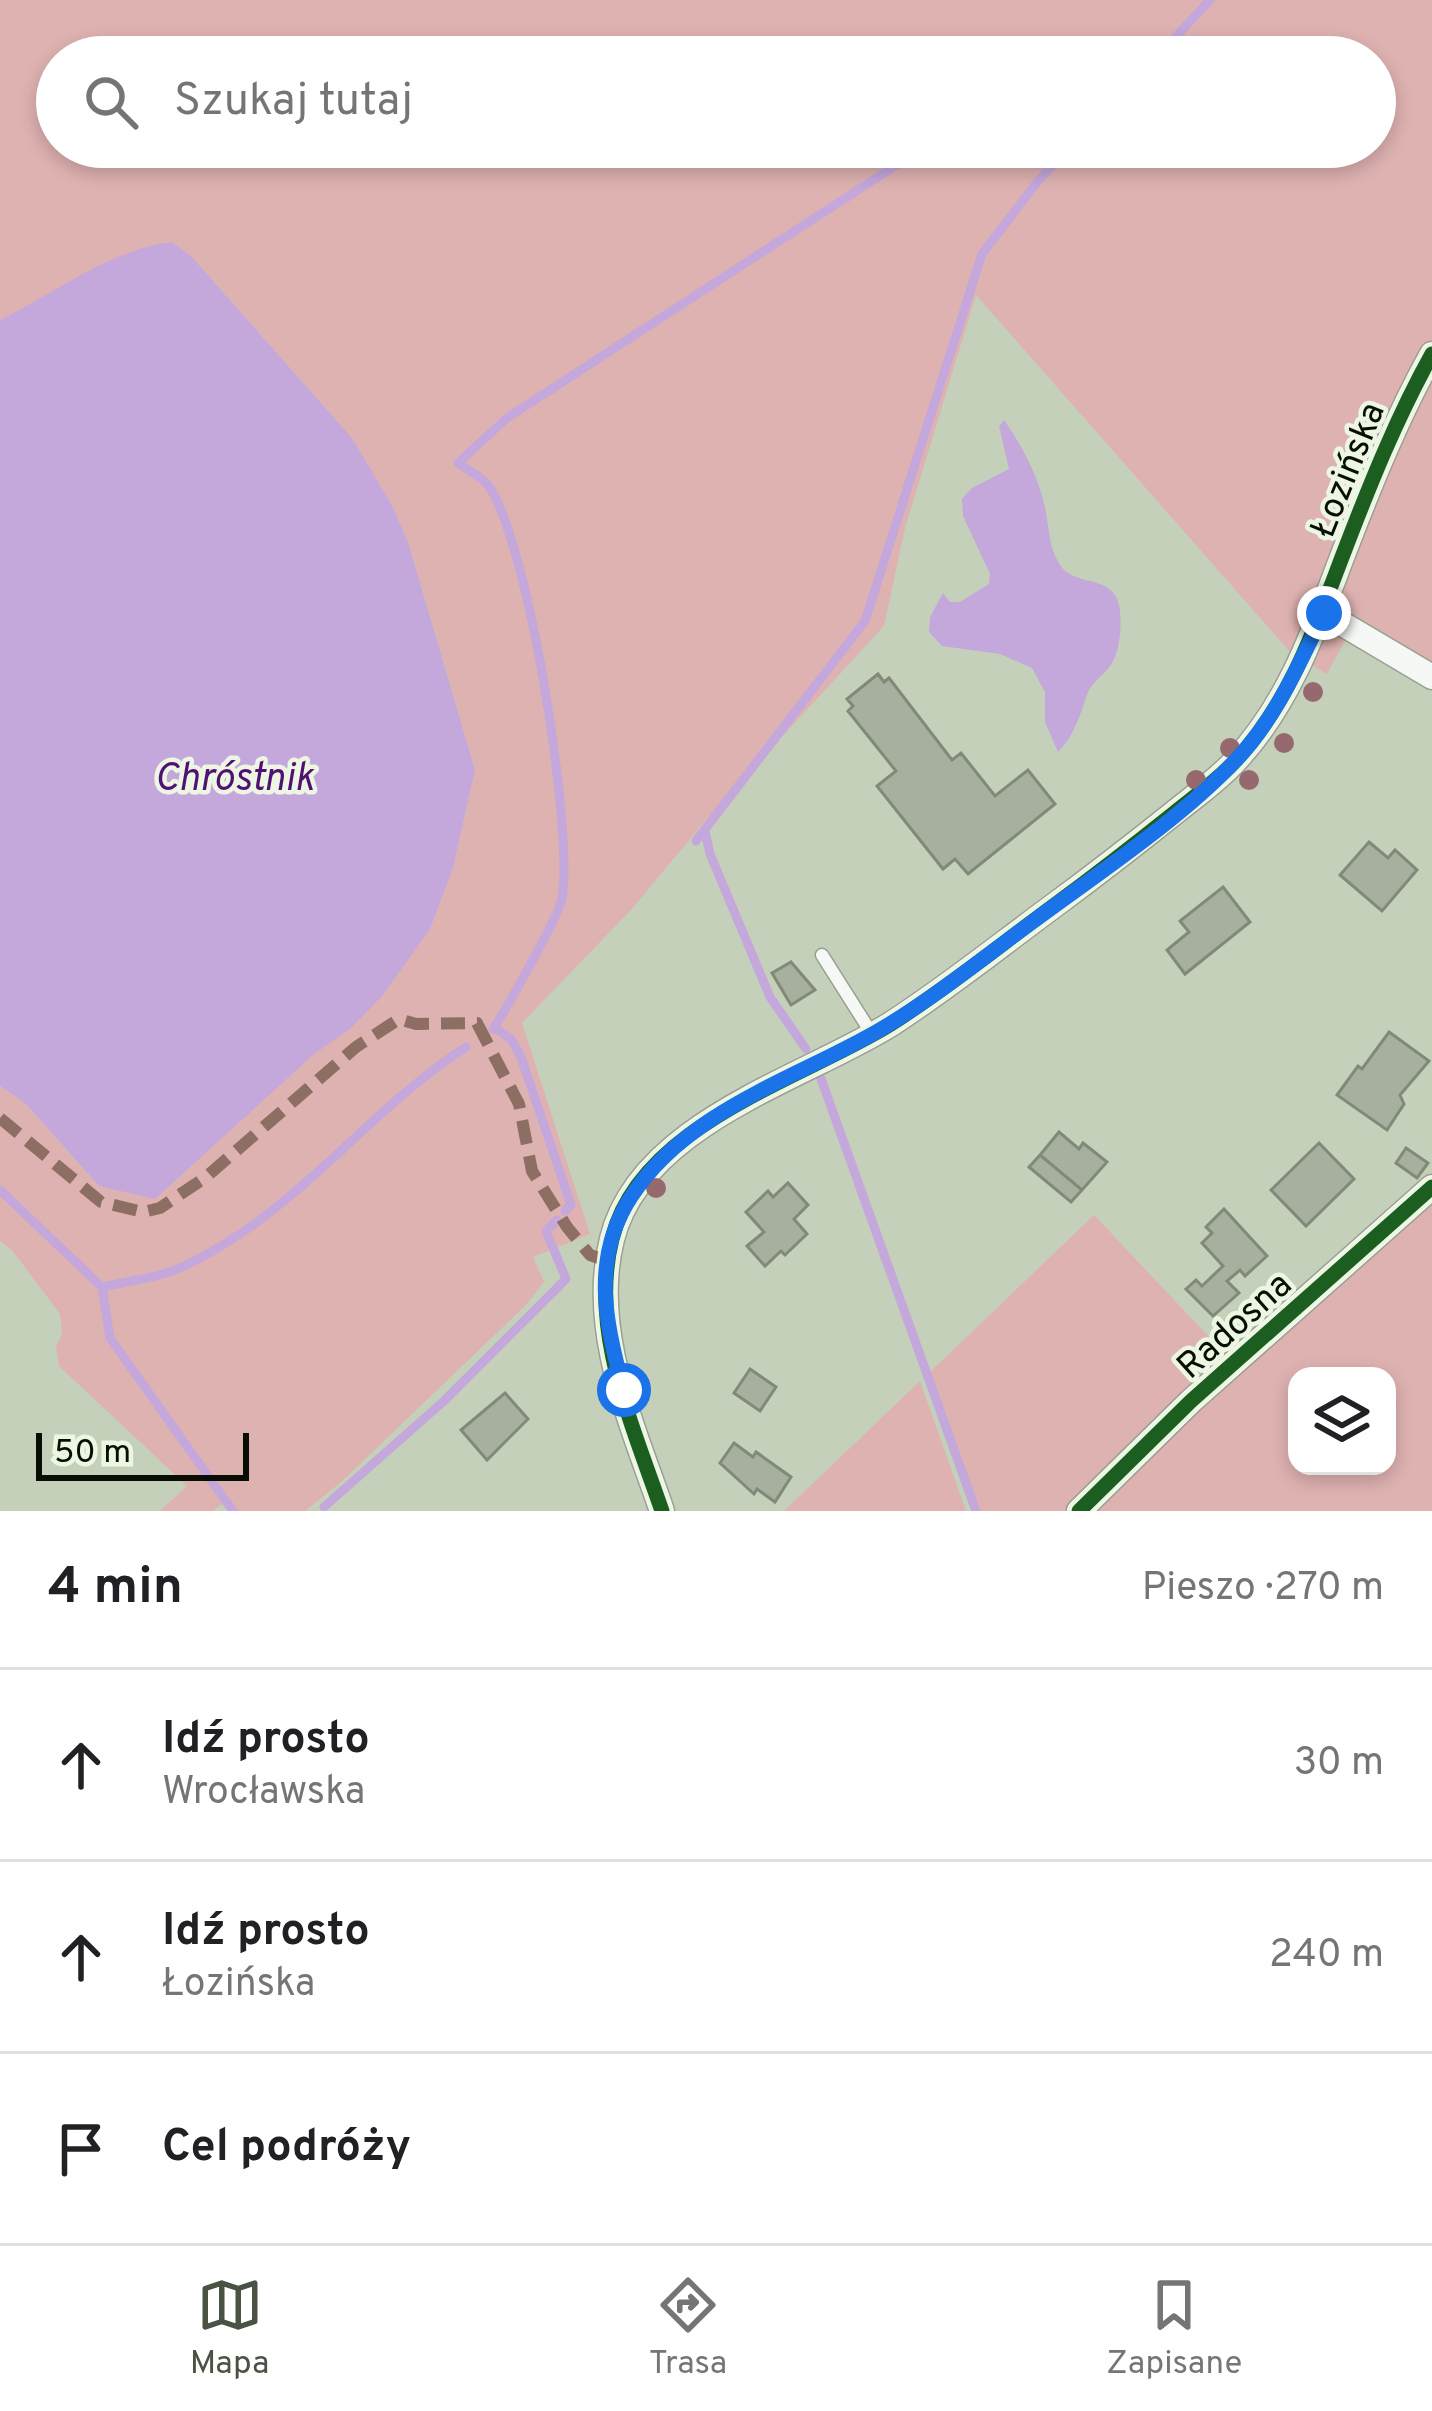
<!DOCTYPE html>
<html lang="pl">
<meta charset="utf-8">
<style>
body{margin:0;font-family:Overpass,sans-serif;background:#f2f2f2;color:#202124}
.controls{position:absolute;right:36px;bottom:36px;display:grid;overflow:hidden;border-radius:24px;box-shadow:0 6px 18px #0003}
.controls button{width:108px;height:108px;display:grid;place-items:center;padding:0;border:0;border-bottom:3px solid #e0e0e0;background:#fff;color:#202124;font:60px sans-serif}
.scale{position:absolute;left:36px;bottom:30px;width:213px;box-sizing:border-box;padding-left:12px;border:6px solid #080e03;border-top:0;font-size:33px;line-height:42px;white-space:nowrap;color:#080e03;-webkit-text-stroke:9px #ecf6e2;paint-order:stroke}
.stop{position:absolute;width:36px;height:36px;margin:-27px;border:9px solid #1a73e8;border-radius:50%;background:#fff}
.stop.end{background:#1a73e8;border-color:#fff;box-shadow:0 3px 12px #0008}
.list{margin:0;padding:0;list-style:none}
h2{display:flex;justify-content:space-between;align-items:center;height:156px;margin:0;padding:0 48px;font-size:51px}
h2 small{font-size:39px;font-weight:400;color:#757577}
.list li{display:grid;grid-template-columns:78px 1fr auto;gap:36px;align-items:center;box-sizing:border-box;height:192px;padding:0 48px;border-top:3px solid #e0e0e0}
.list b{display:block;font-size:45px;white-space:nowrap}
.list p{margin:0;font-size:39px;white-space:nowrap;color:#757577}
.list em{font-size:39px;font-style:normal;color:#757577}
.icon{flex:none;width:66px;height:66px;fill:none;stroke:currentColor;stroke-width:2;stroke-linecap:round;stroke-linejoin:round}
.map{position:relative;flex:none;width:1432px;height:1511px;overflow:hidden}
.search{position:absolute;background:#fff;box-shadow:0 6px 18px #0003;left:36px;right:36px;top:36px;height:132px;display:flex;align-items:center;gap:30px;box-sizing:border-box;padding:0 42px;border-radius:66px;color:#757577;font-size:45px}
.sheet{height:732px;background:#fff}
nav{display:flex;justify-content:space-around;align-items:center;box-sizing:border-box;height:168px;border-top:3px solid #e0e0e0;background:#fff;font-size:33px;color:#757577}
nav a{display:grid;justify-items:center;gap:6px}
nav .on{color:#4a5243}
.map>svg:first-child{display:block}
.green{fill:#deb2b1;fill-rule:evenodd}
.water{fill:#c4a7db}
.lines{fill:none;stroke-linecap:round;stroke-linejoin:round}
.stream{stroke:#c4a7db;stroke-width:9}
.building{fill:#a7b09e;stroke:#818978;stroke-width:3}
.lane-casing{stroke:#98a190;stroke-width:15}
.street-casing{stroke:#98a190;stroke-width:27}
.lane{stroke:#f6f8f5;stroke-width:12}
.street{stroke:#f6f8f5;stroke-width:24}
.quiet{stroke:#8d6e63;stroke-width:12;stroke-dasharray:24 12;stroke-linecap:butt}
.cycleway-casing{stroke:#ecf6e2;stroke-width:22}
.cycleway{stroke:#1b5e20;stroke-width:15}
.tree{fill:#95696e}
.route{stroke:#1a73e8;stroke-width:15}
.labels{text-anchor:middle;stroke-width:9;stroke-linejoin:round;paint-order:stroke}
.street-label{font-size:36px;fill:#080e03;stroke:#ecf6e2}
.water-label{font-size:39px;font-style:italic;fill:#4f1274;stroke:#ecf6e2}
</style>
<div class="map">
<svg width="1432" height="1511" viewBox="0 0 1432 1511">
<rect width="100%" height="100%" fill="#c5d0ba"/>
<path class="green" d="M0,0H1432V663L1357,618L1327,674L1291,653L976,295L905,528L884,626L717,807L630,911L522,1023L590,1234L533,1257L544,1282L526,1305L339,1484L305,1511H236L227,1501L212,1511H160L187,1486L59,1366L56,1346L62,1335L60,1314L12,1250L0,1241V1086L26,1104L99,1186L350,1029L430,929L453,868L475,770L408,542L393,507L352,438L192,257L0,320ZM57,57H1375V147H57Z
M1432,1202V1511H1091L1254,1357ZM1297,1376H1387V1466H1297Z
M1094,1215L1228,1357L1064,1511H981L929,1373Z
M920,1381L966,1511H784Z"/>
<path class="water" d="M172,242L192,257L352,438L393,507L408,542L475,770L453,868L430,929L382,996L350,1029L314,1054L155,1199L99,1186L26,1104L0,1086V320C58,292 106,251 172,242Z
M1004,420C1021,444 1037,474 1044,503C1049,523 1048,547 1060,565C1073,585 1102,576 1115,595C1124,609 1121,644 1114,659C1109,673 1091,681 1087,695C1080,715 1073,738 1058,752L1045,722V692L1032,668L1000,654L942,646L929,632L930,617L943,593L950,602H960L989,584L990,574L963,516L962,499L972,488L1009,469L999,426Z"/>
<g class="lines">
<path class="stream" d="M1157,57L1210,0
M705,832L710,854L770,997L806,1049
M696,841L865,621L982,254L1038,181L1070,147
M495,1028L511,1039L521,1057L571,1205L565,1211
M493,1029C505,1012 559,915 562,899C574,830 528,540 488,485C481,476 467,470 458,463L507,418L924,147
M819,1073L976,1511
M0,1190L102,1287C128,1281 158,1278 182,1267C298,1213 364,1113 466,1047
M102,1287L110,1338L233,1511
M324,1507L444,1401L566,1279L546,1231L557,1220"/>
</g>
<path class="building" d="M878,674L884,682L889,678L952,760L961,753L995,796L1028,770L1055,804L968,874L955,859L943,869L877,786L896,771L848,711L853,706L847,699Z
M1369,842L1388,858L1395,850L1417,870L1382,911L1340,875Z
M1223,887L1250,922L1185,974L1167,950L1189,932L1180,921Z
M791,962L815,990L791,1005L772,973Z
M1389,1032L1429,1061L1400,1095L1404,1104L1387,1130L1337,1095L1358,1066L1362,1069Z
M1059,1132L1079,1149L1083,1143L1107,1162L1082,1190L1040,1155Z
M1319,1143L1354,1179L1306,1226L1271,1190Z
M1406,1148L1428,1163L1417,1178L1396,1163Z
M1040,1155L1082,1190L1071,1202L1029,1167Z
M788,1183L808,1205L794,1219L807,1234L785,1255L781,1251L765,1266L747,1246L764,1232L746,1212L768,1191L773,1197Z
M1224,1209L1267,1256L1245,1276L1240,1270L1227,1281L1239,1293L1213,1316L1186,1289L1196,1280L1202,1286L1223,1266L1202,1243L1212,1233L1206,1227Z
M750,1369L776,1387L760,1411L734,1393Z
M505,1393L528,1419L487,1460L461,1430Z
M734,1443L753,1457L756,1452L791,1477L775,1502L757,1489L754,1494L720,1463Z"/>
<g class="lines">
<g class="lane-casing">
<path id="lane" d="M822,955L872,1034"/>
</g>
<g class="street-casing">
<path id="street" d="M1324,613L1432,677
M662,1511C633,1426 589,1330 612,1239C640,1124 803,1079 891,1024C947,988 999,946 1052,907C1094,876 1134,845 1174,813C1195,796 1218,780 1236,760C1291,701 1316,625 1344,552C1370,484 1397,417 1432,354
M1079,1511L1191,1401L1432,1187"/>
</g>
<use href="#lane" class="lane"/>
<use href="#street" class="street"/>
<path class="quiet" d="M0,1118L101,1202L143,1212L160,1208L206,1177L356,1047L399,1019L416,1024L477,1023L519,1104L532,1171L567,1227L590,1255L607,1261"/>
<g class="cycleway-casing">
<path id="cycleway" d="M662,1511C633,1426 589,1330 612,1239C640,1124 803,1079 891,1024C947,988 999,946 1052,907C1094,876 1134,845 1174,813C1195,796 1218,780 1236,760C1291,701 1316,625 1344,552C1370,484 1397,417 1432,354
M1079,1511L1191,1401L1432,1187"/>
</g>
<use href="#cycleway" class="cycleway"/>
</g>
<g class="tree">
<circle cx="1313" cy="692" r="10"/>
<circle cx="1284" cy="743" r="10"/>
<circle cx="1230" cy="748" r="10"/>
<circle cx="1196" cy="780" r="10"/>
<circle cx="1249" cy="780" r="10"/>
<circle cx="656" cy="1188" r="10"/>
</g>
<g class="lines">
<path class="route" d="M624,1390C605,1325 591,1258 631,1197C686,1111 795,1079 878,1031C933,999 984,957 1035,920C1100,872 1180,819 1235,761C1275,720 1299,664 1324,613"/>
</g>
<g class="labels">
<g class="street-label">
<text transform="translate(1346 469) rotate(-68)" y="13">Łozińska</text>
<text transform="translate(1233 1324) rotate(-42)" y="13">Radosna</text>
</g>
<g class="water-label">
<text x="234" y="790">Chróstnik</text>
</g>
</g>
</svg>
<div class="controls">
<button><svg class="icon" aria-label="layers" viewBox="0 0 24 24"><path d="M12 4l9 5-9 5-9-5zM3 14l9 5 9-5"/></svg></button>
</div>
<div class="scale">50 m</div>
<div class="stop" style="left:624px;top:1390px"></div>
<div class="stop end" style="left:1324px;top:613px"></div>
<div class="search"><svg class="icon" aria-label="search" viewBox="0 0 24 24"><circle cx="10" cy="10" r="6"/><path d="M15 15l6 6"/></svg>Szukaj tutaj</div>
</div>
<section class="sheet">
<h2>4 min<small>Pieszo · 270 m</small></h2>
<ul class="list">
<li><svg class="icon" aria-label="ahead" viewBox="0 0 24 24"><path d="M12 20V5M6 11l6-6 6 6"/></svg><div><b>Idź prosto</b><p>Wrocławska</p></div><em>30 m</em></li>
<li><svg class="icon" aria-label="ahead" viewBox="0 0 24 24"><path d="M12 20V5M6 11l6-6 6 6"/></svg><div><b>Idź prosto</b><p>Łozińska</p></div><em>240 m</em></li>
<li><svg class="icon" aria-label="arrive" viewBox="0 0 24 24"><path d="M6 21V4h12l-3 4 3 4H6"/></svg><div><b>Cel podróży</b></div></li>
</ul>
</section>
<nav>
<a class="on"><svg class="icon" aria-label="map" viewBox="0 0 24 24"><path d="M3 6l6-2 6 2 6-2v14l-6 2-6-2-6 2zM9 4v14M15 6v14"/></svg>Mapa</a>
<a><svg class="icon" aria-label="directions" viewBox="0 0 24 24"><path d="M12 3l9 9-9 9-9-9zM9 14v-3h6M13 9l2 2-2 2"/></svg>Trasa</a>
<a><svg class="icon" aria-label="saved" viewBox="0 0 24 24"><path d="M7 4h10v16l-5-4-5 4z"/></svg>Zapisane</a>
</nav>
